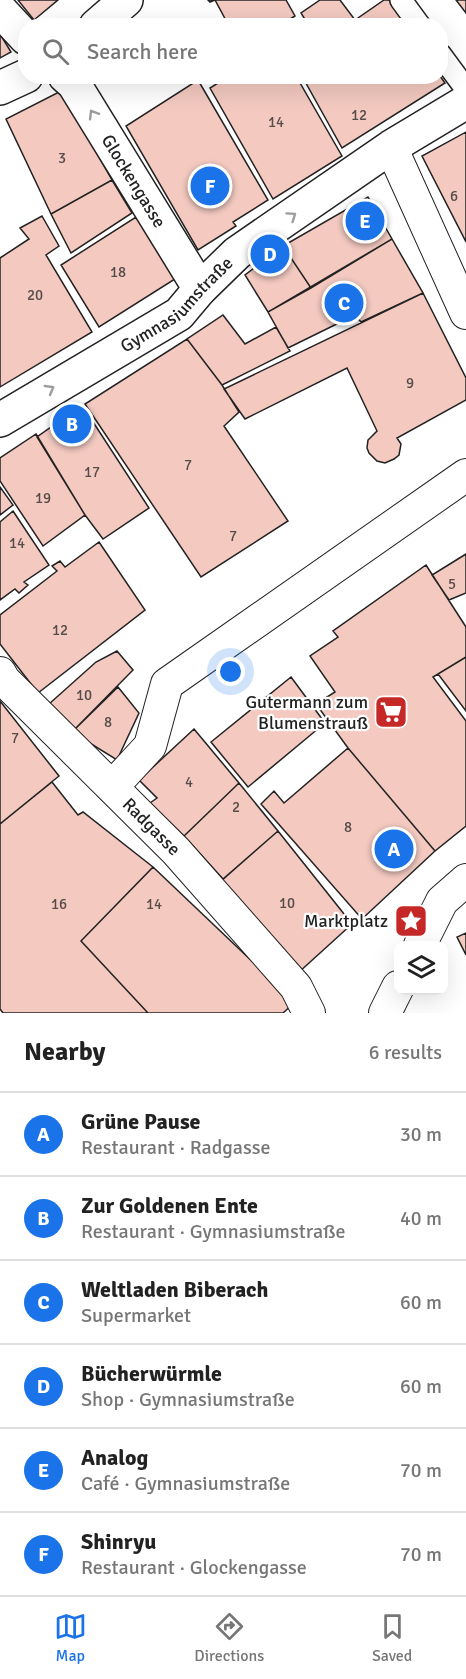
<!DOCTYPE html>
<meta charset="utf-8">
<style>
body{margin:0;font-family:Signika,sans-serif;background:#f6f6f6;color:#222}
.controls{position:absolute;right:18px;bottom:18px;display:grid;overflow:hidden;border-radius:12px;box-shadow:0 6px 24px #0002}
.controls button{width:54px;height:54px;display:grid;place-items:center;padding:0;border:0;border-bottom:2px solid #e0e0e0;background:#fff;color:#222;font:30px sans-serif}
.you{position:absolute;left:231px;top:672px;width:21px;height:21px;margin:-15px;border:4px solid #fff;border-radius:50%;background:#1a73e8;box-shadow:0 0 0 9px #1a73e833}
.badge{display:grid;place-items:center;width:39px;height:39px;border-radius:50%;background:#1a73e8;color:#fff;font-size:20px;font-weight:700}
.pin{position:absolute;translate:-50% -50%;border:3px solid #fff;box-shadow:0 2px 6px #0006}
.list{margin:0;padding:0;list-style:none}
h2{display:flex;justify-content:space-between;align-items:center;height:78px;margin:0;padding:0 24px;font-size:26px}
h2 small{font-size:20px;font-weight:400;color:#767676}
.list li{display:grid;grid-template-columns:39px 1fr auto;gap:18px;align-items:center;box-sizing:border-box;height:84px;padding:0 24px;border-top:2px solid #e0e0e0}
.list b{display:block;font-size:22px;white-space:nowrap}
.list p{margin:0;font-size:20px;white-space:nowrap;color:#767676}
.list em{font-size:20px;font-style:normal;color:#767676}
.icon{flex:none;width:33px;height:33px;fill:none;stroke:currentColor;stroke-width:2;stroke-linecap:round;stroke-linejoin:round}
.map{position:relative;flex:none;width:466px;height:1013px;overflow:hidden}
.search{position:absolute;background:#fff;box-shadow:0 6px 24px #0002;left:18px;right:18px;top:18px;height:66px;display:flex;align-items:center;gap:15px;box-sizing:border-box;padding:0 21px;border-radius:24px;color:#767676;font-size:22px}
.sheet{height:582px;background:#fff}
nav{display:flex;justify-content:space-around;align-items:center;box-sizing:border-box;height:84px;border-top:2px solid #e0e0e0;background:#fff;font-size:16px;color:#767676}
nav a{display:grid;justify-items:center;gap:3px}
nav .on{color:#1a73e8}
.map>svg:first-child{display:block}
.building{fill:#f3c9c0;stroke:#222;stroke-width:1.5}
.lines{fill:none;stroke-linecap:round;stroke-linejoin:round}
.service-casing{stroke:#222;stroke-width:24}
.pedestrian-casing{stroke:#222;stroke-width:34}
.minor-casing{stroke:#222;stroke-width:36}
.service{stroke:#fff;stroke-width:21}
.pedestrian{stroke:#fff;stroke-width:32}
.minor{stroke:#fff;stroke-width:33}
.oneway{stroke:#9c9c9c}
.labels{text-anchor:middle;stroke-width:4.5;stroke-linejoin:round;paint-order:stroke}
.number-label{font-size:15px;fill:#564c4a}
.street-label{font-size:18px;fill:#222;stroke:#fff}
.poi-label{font-size:18px;fill:#222;stroke:#fff;text-anchor:end}
</style>
<div class="map">
<svg width="466" height="1013" viewBox="0 0 466 1013">
<rect width="100%" height="100%" fill="#fff"/>
<path class="building" d="M18,0H58L34,20Z
M208,0H286L295,16L279,26H229L215,0L210,2Z
M320,0H340L355,20L384,0H389L407,26H309L301,13Z
M456,0H466V13Z
M293,18L298,26H279Z
M0,34L11,52L0,58Z
M229,76H296L342,156L273,199L210,88Z
M302,76H440L445,83L342,148Z
M198,80L268,200L233,222L236,226L198,250L126,126Z
M61,91L112,180L51,214L6,119Z
M466,132V242L422,156Z
M112,180L132,213L71,253L51,214Z
M368,197L392,239L311,288L283,246Z
M42,216L59,246L46,255L92,332L0,387V258L29,239L20,228Z
M136,217L175,279L99,327L61,265Z
M392,239L423,293L361,322L355,315L288,348L268,312Z
M283,246L311,288L268,312L245,275Z
M423,293L466,378V400L397,438L401,444L399,455L394,459L385,463L377,461L369,453L367,448L368,440L377,431L347,368L245,419L224,389Z
M223,315L245,344L276,327L290,351L222,385L187,339Z
M187,339L222,385L239,412L224,426L288,521L201,577L85,404Z
M82,405L149,508L103,539L85,515L37,437Z
M36,434L85,515L43,546L0,481V458Z
M0,487L13,505L0,515Z
M13,511L49,565L24,582L28,585L19,593L15,589L0,600V522Z
M99,542L145,610L38,693L0,644V615L57,571L52,566L60,561L65,567Z
M466,554V593L449,600L432,575Z
M426,565L466,627V657L433,677L466,721V826L435,851L348,748L316,704L335,692L310,656L338,637L333,631Z
M117,651L133,670L72,732L49,704L96,662Z
M466,657V711L438,674Z
M291,677L325,723L248,787L211,742Z
M118,687L139,713L117,760L72,732Z
M0,701L59,776L0,824Z
M194,729L239,783L184,836L150,803L157,798L139,780Z
M348,748L435,851L362,919L261,804L274,791L284,803Z
M52,782L78,815L83,812L153,867L81,941L148,1013H3L0,1009V824Z
M239,783L278,831L223,879L184,836Z
M278,831L352,924L298,973L220,882Z
M153,867L295,1002L283,1013H148L81,941Z
M466,933V955L457,937Z"/>
<g class="lines">
<g class="service-casing">
<path id="service" d="M401,0L420,26
M440,54L466,89"/>
</g>
<g class="pedestrian-casing">
<g id="pedestrian">
<path d="M391,147L466,313"/>
<path id="s1" d="M0,673L4,680L176,851L296,987L309,1013"/>
<path d="M112,787L150,746L167,684L466,475"/>
<path d="M420,945L442,901L466,880"/>
<path d="M385,1013L398,987"/>
</g>
</g>
<g class="minor-casing">
<g id="minor">
<path d="M0,10L26,38"/>
<path d="M96,26L126,0"/>
<path id="s2" d="M65,76L74,84L200,289"/>
<path d="M0,88L26,76"/>
<path id="s3" d="M0,420L179,314L200,289L237,253L391,147L466,102"/>
</g>
</g>
<use href="#service" class="service"/>
<use href="#pedestrian" class="pedestrian"/>
<use href="#minor" class="minor"/>
</g>
<defs><path id="oneway-chevron" d="M-2-3.5L2.5 0L-2 3.5" fill="none" stroke-width="1.6" stroke-linecap="round" stroke-linejoin="round" transform="scale(1.5)"/></defs>
<g class="oneway">
<use href="#oneway-chevron" transform="translate(93 114) rotate(-121)"/>
<use href="#oneway-chevron" transform="translate(292 216) rotate(-35)"/>
<use href="#oneway-chevron" transform="translate(50 389) rotate(-30)"/>
</g>
<defs>
<g id="supermarket-square" transform="scale(1.725)"><rect x="-9" y="-9" width="18" height="18" rx="4" fill="#c62828" stroke="#fff"/><path d="M-6-5.5h2.5l.6 2H6L4.5 2H-2.5L-4.4-4H-6ZM-1.5 3.2a1.3 1.3 0 1 0 .1 0ZM3 3.2a1.3 1.3 0 1 0 .1 0Z" fill="#fff"/></g>
<g id="sight-square" transform="scale(1.725)"><rect x="-9" y="-9" width="18" height="18" rx="4" fill="#c62828" stroke="#fff"/><path d="M0-6L1.8-2.2L6-1.7L2.9 1.2L3.7 5.4L0 3.3L-3.7 5.4L-2.9 1.2L-6-1.7L-1.8-2.2Z" fill="#fff"/></g>
</defs>
<g fill-rule="evenodd">
<use href="#supermarket-square" x="391" y="712"/>
<use href="#sight-square" x="411" y="921"/>
</g>
<g class="labels">
<g class="number-label">
<text x="359" y="120">12</text>
<text x="276" y="127">14</text>
<text x="62" y="163">3</text>
<text x="454" y="201">6</text>
<text x="118" y="277">18</text>
<text x="35" y="300">20</text>
<text x="410" y="388">9</text>
<text x="188" y="470">7</text>
<text x="92" y="477">17</text>
<text x="43" y="503">19</text>
<text x="233" y="541">7</text>
<text x="17" y="548">14</text>
<text x="452" y="589">5</text>
<text x="60" y="635">12</text>
<text x="84" y="700">10</text>
<text x="108" y="727">8</text>
<text x="15" y="743">7</text>
<text x="189" y="787">4</text>
<text x="236" y="812">2</text>
<text x="348" y="832">8</text>
<text x="287" y="908">10</text>
<text x="59" y="909">16</text>
<text x="154" y="909">14</text>
</g>
<g class="street-label">
<text dy="6" stroke="none"><textPath href="#s2" startOffset="126">Glockengasse</textPath></text>
<text dy="6" stroke="none"><textPath href="#s3" startOffset="212">Gymnasiumstraße</textPath></text>
<text dy="6" stroke="none"><textPath href="#s1" startOffset="216">Radgasse</textPath></text>
</g>
<g class="poi-label">
<text x="368" y="708">Gutermann zum<tspan x="368" dy="21">Blumenstrauß</tspan></text>
<text x="388" y="927">Marktplatz</text>
</g>
</g>
</svg>
<div class="controls">
<button><svg class="icon" aria-label="layers" viewBox="0 0 24 24"><path d="M12 4l9 5-9 5-9-5zM3 14l9 5 9-5"/></svg></button>
</div>
<div class="you"></div>
<div class="pin badge" style="left:394px;top:849px">A</div>
<div class="pin badge" style="left:72px;top:424px">B</div>
<div class="pin badge" style="left:344px;top:303px">C</div>
<div class="pin badge" style="left:270px;top:254px">D</div>
<div class="pin badge" style="left:365px;top:221px">E</div>
<div class="pin badge" style="left:210px;top:186px">F</div>
<div class="search"><svg class="icon" aria-label="search" viewBox="0 0 24 24"><circle cx="10" cy="10" r="6"/><path d="M15 15l6 6"/></svg>Search here</div>
</div>
<section class="sheet">
<h2>Nearby<small>6 results</small></h2>
<ul class="list">
<li><span class="badge">A</span><div><b>Grüne Pause</b><p>Restaurant · Radgasse</p></div><em>30 m</em></li>
<li><span class="badge">B</span><div><b>Zur Goldenen Ente</b><p>Restaurant · Gymnasiumstraße</p></div><em>40 m</em></li>
<li><span class="badge">C</span><div><b>Weltladen Biberach</b><p>Supermarket</p></div><em>60 m</em></li>
<li><span class="badge">D</span><div><b>Bücherwürmle</b><p>Shop · Gymnasiumstraße</p></div><em>60 m</em></li>
<li><span class="badge">E</span><div><b>Analog</b><p>Café · Gymnasiumstraße</p></div><em>70 m</em></li>
<li><span class="badge">F</span><div><b>Shinryu</b><p>Restaurant · Glockengasse</p></div><em>70 m</em></li>
</ul>
</section>
<nav>
<a class="on"><svg class="icon" aria-label="map" viewBox="0 0 24 24"><path d="M3 6l6-2 6 2 6-2v14l-6 2-6-2-6 2zM9 4v14M15 6v14"/></svg>Map</a>
<a><svg class="icon" aria-label="directions" viewBox="0 0 24 24"><path d="M12 3l9 9-9 9-9-9zM9 14v-3h6M13 9l2 2-2 2"/></svg>Directions</a>
<a><svg class="icon" aria-label="saved" viewBox="0 0 24 24"><path d="M7 4h10v16l-5-4-5 4z"/></svg>Saved</a>
</nav>
